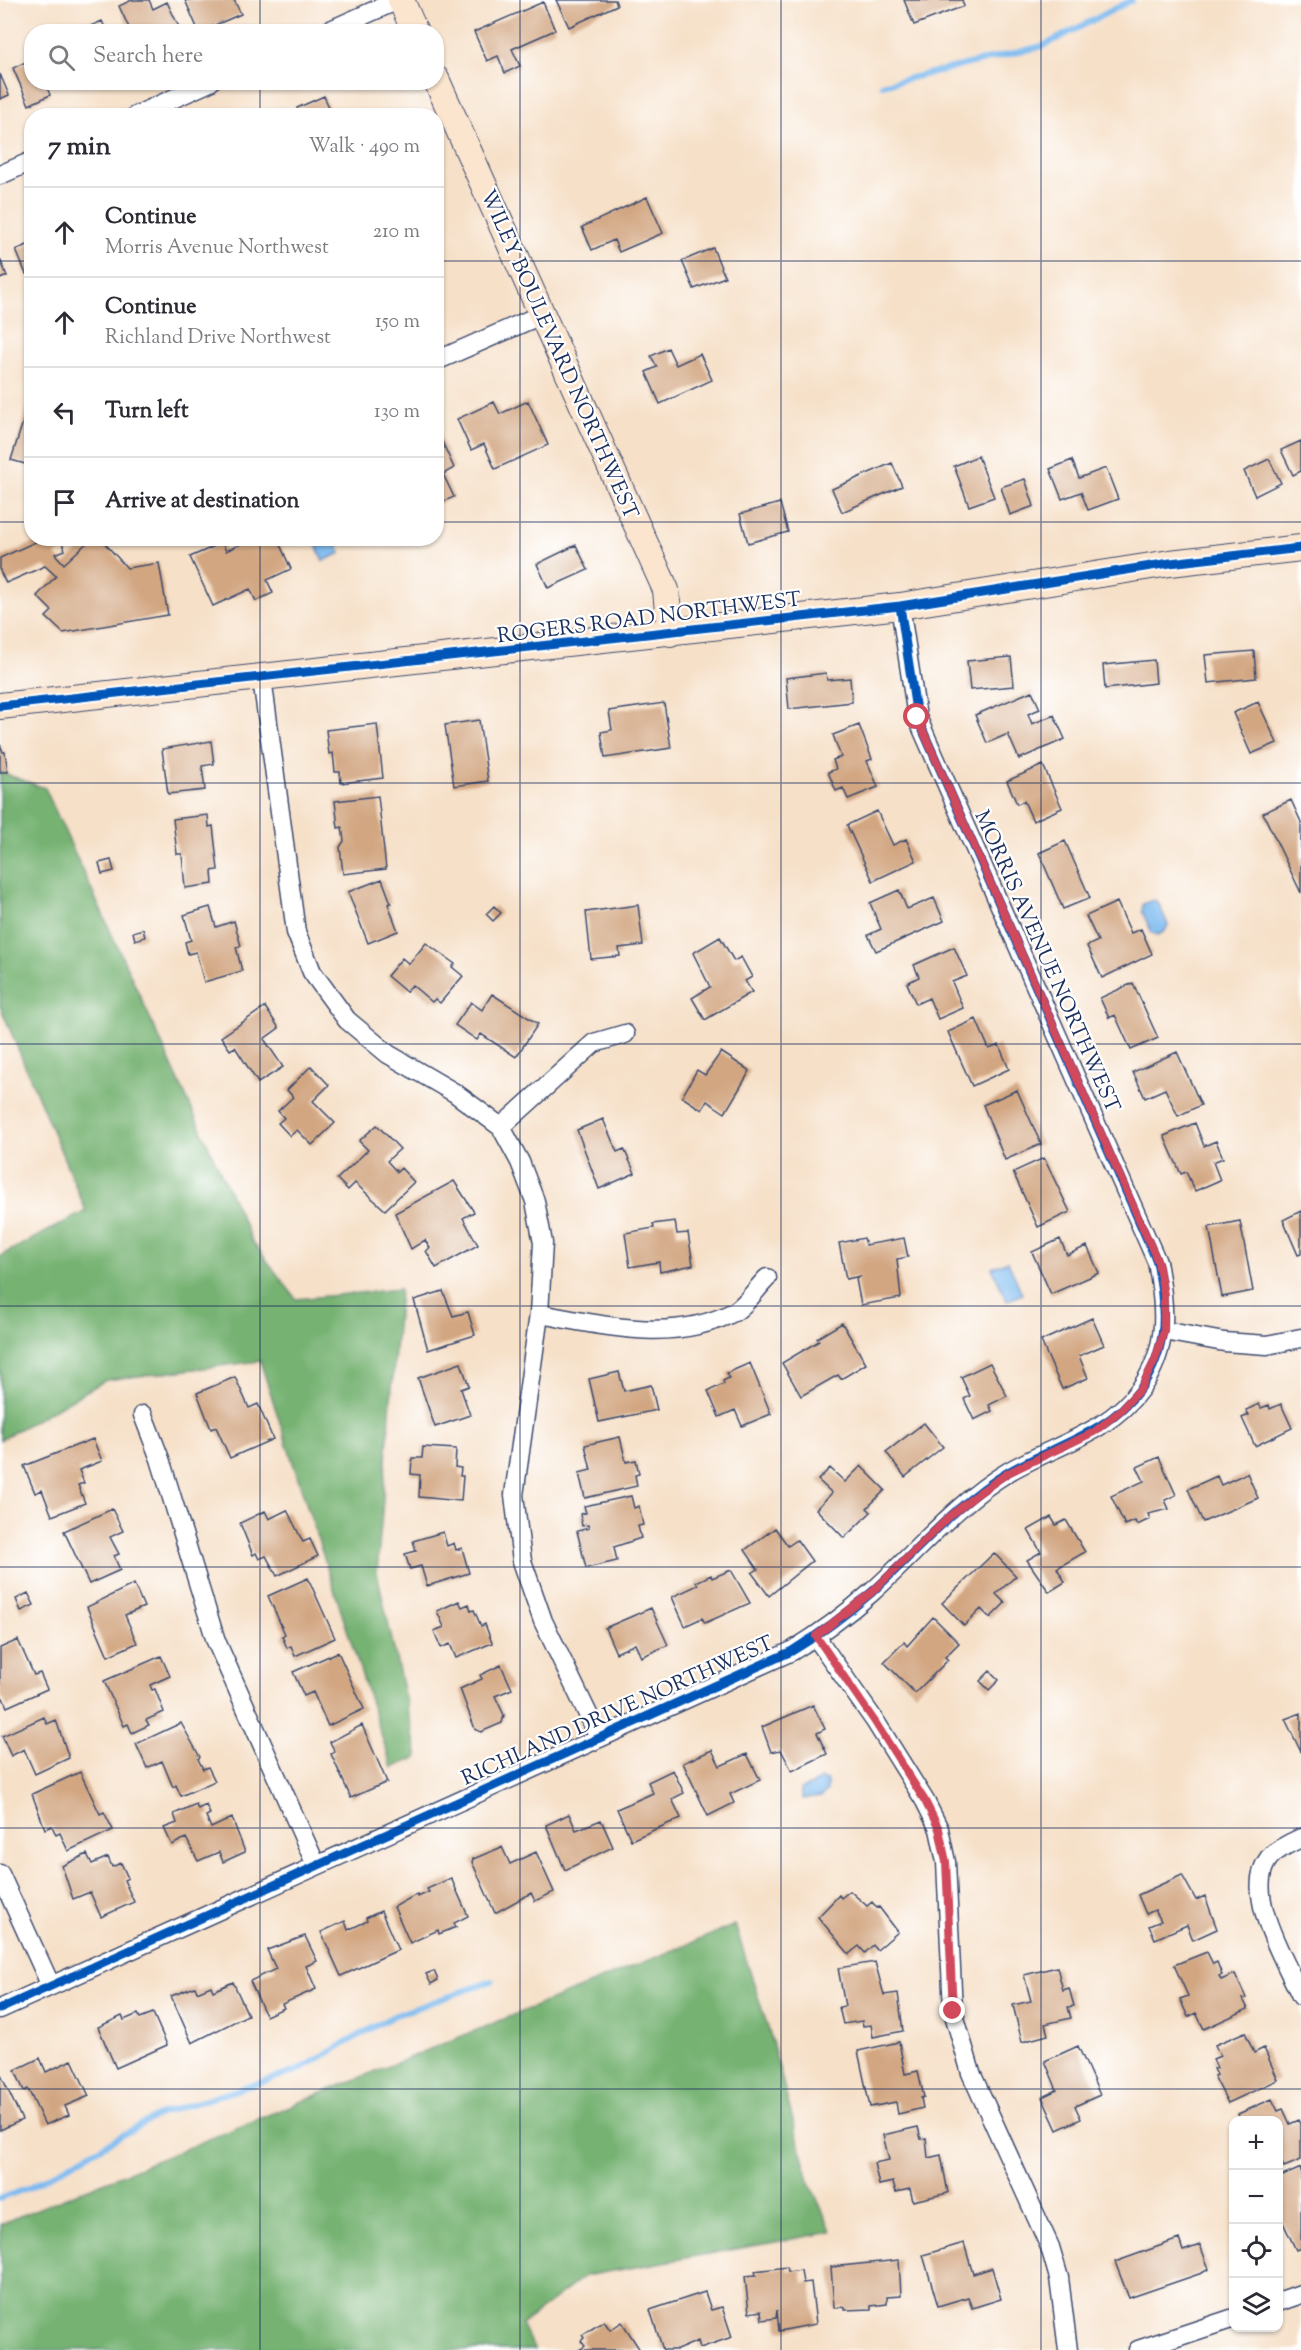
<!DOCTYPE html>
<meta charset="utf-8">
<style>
body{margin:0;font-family:"Sorts Mill Goudy",serif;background:#f7f7f7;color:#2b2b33}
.controls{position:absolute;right:18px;bottom:18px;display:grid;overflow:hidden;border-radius:12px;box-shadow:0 2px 4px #0004}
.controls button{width:54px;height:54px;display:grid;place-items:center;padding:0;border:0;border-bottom:2px solid #e1e1e2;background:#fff;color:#2b2b33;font:30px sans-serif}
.stop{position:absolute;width:18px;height:18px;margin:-14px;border:4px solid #d1495b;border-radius:50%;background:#fff}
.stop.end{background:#d1495b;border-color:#fff;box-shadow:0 2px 6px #0008}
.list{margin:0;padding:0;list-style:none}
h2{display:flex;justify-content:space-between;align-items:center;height:78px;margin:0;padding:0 24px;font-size:26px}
h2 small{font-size:20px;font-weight:400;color:#7c7c81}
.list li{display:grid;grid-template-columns:39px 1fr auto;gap:18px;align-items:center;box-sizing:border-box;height:90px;padding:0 24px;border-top:2px solid #e1e1e2}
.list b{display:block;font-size:22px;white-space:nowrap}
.list p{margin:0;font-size:20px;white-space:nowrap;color:#7c7c81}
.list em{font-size:20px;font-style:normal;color:#7c7c81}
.icon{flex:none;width:33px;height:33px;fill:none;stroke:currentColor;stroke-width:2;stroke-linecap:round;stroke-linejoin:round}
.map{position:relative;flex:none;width:1301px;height:2350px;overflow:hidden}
.search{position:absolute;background:#fff;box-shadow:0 2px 4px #0004;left:24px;top:24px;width:420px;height:66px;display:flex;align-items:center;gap:15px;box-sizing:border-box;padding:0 21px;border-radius:24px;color:#7c7c81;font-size:22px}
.panel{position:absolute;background:#fff;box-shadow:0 2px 4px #0004;left:24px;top:108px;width:420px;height:438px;border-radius:24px}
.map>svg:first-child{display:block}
.forest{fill:#76b272;stroke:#487068;stroke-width:1.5}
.water{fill:#7cbaef;stroke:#4c74a6;stroke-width:1.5}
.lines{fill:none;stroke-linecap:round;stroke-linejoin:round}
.stream{stroke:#7cbaef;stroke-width:6}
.building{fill:#d2a681}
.street-casing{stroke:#3c4a6e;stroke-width:21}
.secondary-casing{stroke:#3c4a6e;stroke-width:28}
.street{stroke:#fff;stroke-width:18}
.secondary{stroke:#fbe5cf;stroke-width:26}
.cycleway-casing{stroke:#fff;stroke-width:13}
.cycleway{stroke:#0057b8;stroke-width:9}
.route{stroke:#d1495b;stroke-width:8}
.grid{fill:none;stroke:#1b2f5e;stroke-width:1.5;stroke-opacity:0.55}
.labels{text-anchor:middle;stroke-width:4.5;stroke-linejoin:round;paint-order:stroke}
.street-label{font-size:21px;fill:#1b2f5e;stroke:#fff}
</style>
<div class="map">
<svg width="1301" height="2350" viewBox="0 0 1301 2350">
<rect width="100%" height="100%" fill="#fff"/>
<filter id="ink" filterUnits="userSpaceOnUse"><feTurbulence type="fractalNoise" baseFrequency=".0167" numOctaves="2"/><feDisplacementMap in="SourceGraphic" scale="12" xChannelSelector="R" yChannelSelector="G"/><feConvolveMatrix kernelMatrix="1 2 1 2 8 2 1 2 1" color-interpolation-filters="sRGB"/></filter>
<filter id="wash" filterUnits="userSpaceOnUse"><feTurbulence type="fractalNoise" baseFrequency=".008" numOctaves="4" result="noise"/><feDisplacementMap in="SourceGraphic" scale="24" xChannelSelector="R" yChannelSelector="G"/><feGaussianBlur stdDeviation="1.35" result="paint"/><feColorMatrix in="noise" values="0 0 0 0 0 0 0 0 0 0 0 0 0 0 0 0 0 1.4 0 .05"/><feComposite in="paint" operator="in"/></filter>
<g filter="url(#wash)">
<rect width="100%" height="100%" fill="#f6e0c8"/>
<path class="forest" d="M0,772L45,788L252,1241L296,1299L400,1289L377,1573L418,1757L392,1768L260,1361L106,1380L0,1440V1256L86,1211L0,1006Z
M735,1925L770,2034L809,2181L832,2232L585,2276L521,2325L535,2350H0V2224Z"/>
<path class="water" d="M314,539H335L341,553L323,561Z
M1153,900L1158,902L1168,925L1165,931L1158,935L1152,933L1142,911L1143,904Z
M1008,1261L1022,1294L1007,1301L992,1268Z
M820,1779L827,1781V1791L821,1797L803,1799L800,1789L813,1785Z"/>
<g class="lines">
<path class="stream" d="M882,85L1043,46L1132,0
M0,2199L30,2187L160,2114L297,2071L393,2016L492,1981"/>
</g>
<g id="blocks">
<path class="building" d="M132,0H149L153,9L167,2L179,27L171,32H131L119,6Z
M185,0H234L241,14L199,32Z
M556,0H615L617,5L569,27Z
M904,0H962L964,6L914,25Z
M543,2L555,30L512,49L520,66L505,73L498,56L487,61L474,32Z
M102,21L107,32H77Z
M32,59V82H45L50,95L29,105L13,68Z
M0,74L9,95L0,99Z
M324,96L333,116H300L297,108Z
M647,197L663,233L619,252L614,240L592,250L582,227Z
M32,243V272L26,274L16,250Z
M713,248L725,277L694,289L682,261Z
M0,259L7,276L0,279Z
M668,348L676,365L700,354L712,380L660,404L646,372L657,367L651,356Z
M32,393V466L11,460Z
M528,401L548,445L495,469L484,444L471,450L457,419L494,402L500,414Z
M440,437L454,468L443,474L454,497L436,505V439Z
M1301,441V471L1293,475L1281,450Z
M978,456L994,497L969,506L954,466Z
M1269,459L1281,483L1255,496L1244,471Z
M1072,460L1079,478L1106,468L1118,499L1088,510L1081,492L1062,499L1050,469Z
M892,463L902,486L842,512L832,489Z
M1025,479L1034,506L1010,515L1001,487Z
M780,503L788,532L748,543L740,514Z
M44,538H60L65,550L55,554L64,564L92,538H100L127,568L159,563L168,615L63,633L46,617L52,611L37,596L56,576L45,566L6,583L0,571V558Z
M241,538H277L291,569L267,580L273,593L256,601L250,589L213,606L190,557L222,543L226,551L241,544L239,540Z
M576,545L588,570L548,588L537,564Z
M1254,651L1256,678L1208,683L1205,655Z
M1011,657L1014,686L970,690L967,661Z
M1154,660L1156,683L1105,689L1103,665Z
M826,673L827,680L850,678L852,702L789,709L786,678Z
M1032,691L1040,709L1028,714L1032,724L1054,715L1065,739L1019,759L1008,734L987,743L975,715Z
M1258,702L1277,743L1251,754L1233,713Z
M664,703L671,748L605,758L601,732L612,730L609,711Z
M479,720L488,781L454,786L445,725Z
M377,724L383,778L341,783L340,772H335L333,753L329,754L326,730Z
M859,725L872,759L867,761L878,787L848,799L843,788L836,791L828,772L836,769L833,760L841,757L833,735Z
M211,741L214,764L202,766L205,790L168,794L162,749Z
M0,744L3,752H5L8,772H0Z
M1043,765L1062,808L1033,821L1024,801L1017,804L1007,781Z
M378,796L386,869L343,874L340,847L344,841L342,827L338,828L335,801Z
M1291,800L1301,822V893L1263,813Z
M877,811L893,845L906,839L916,861L873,881L847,825Z
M208,815L209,827L213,826L218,870L212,871L213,884L185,888L182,854H177L173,819Z
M1065,841L1090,898L1063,909L1039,853Z
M111,860L114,871L102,874L99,863Z
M382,879L391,903L388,904L398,931L368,943L348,892Z
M899,890L907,909L934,898L944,921L876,951L868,935L881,929L870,903Z
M1117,902L1131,933L1141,929L1152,954L1102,978L1087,946L1098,941L1086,916Z
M638,905L643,945L619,948L620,956L591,959L586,912Z
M494,906L501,913L493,921L486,914Z
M210,907L216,927L234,921L241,946L236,947L242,971L204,982L196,952L188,954L185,942L191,940L184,915Z
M143,929L145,937L135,940L133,932Z
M720,937L734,961L741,957L752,977L745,981L752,992L705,1020L692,998L710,987L693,953Z
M426,943L455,964L452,967L463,976L440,1003L435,999L432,1002L412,985L406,992L387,976L402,958L409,964Z
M954,947L967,976L952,982L963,1008L938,1019L929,998L916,1004L907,983L919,977L914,965Z
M1133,983L1158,1038L1131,1050L1115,1015L1109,1018L1100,998Z
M492,994L538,1024L516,1057L481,1034L477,1040L455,1025L471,1002L482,1010Z
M265,1007L279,1028L264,1039L283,1067L258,1083L235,1047L230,1050L221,1037Z
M976,1019L989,1049L999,1045L1009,1069L972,1086L948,1032Z
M721,1052L750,1071L725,1113L707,1101L702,1110L682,1097L697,1070L705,1075Z
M1177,1052L1201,1105L1178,1116L1165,1089L1145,1098L1133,1072Z
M311,1066L329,1085L313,1101L335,1123L312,1145L297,1130L290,1136L278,1123L284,1118L278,1111L293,1097L287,1090Z
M1017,1090L1041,1144L1005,1160L983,1105Z
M603,1119L617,1152L624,1149L635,1173L599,1189L577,1130Z
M1195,1123L1204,1146L1216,1141L1223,1158L1213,1162L1220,1180L1195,1191L1186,1172L1181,1174L1164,1136Z
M377,1125L400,1149L387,1161L397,1172L401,1168L414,1182L385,1210L355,1183L348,1190L337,1179L368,1150L359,1141Z
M1044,1158L1070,1212L1038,1227L1013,1172Z
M454,1181L474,1212L463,1218L478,1245L436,1268L426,1251L430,1248L425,1240L411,1249L395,1213Z
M1301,1211V1254L1298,1255L1283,1220Z
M675,1221L677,1234L688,1233L693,1265L660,1272L659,1262L630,1267L625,1233L654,1228L653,1224Z
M1240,1221L1253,1291L1222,1297L1209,1227Z
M864,1238L866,1245L904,1238L908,1257L897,1259L901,1298L861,1305L856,1279L861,1276L846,1279L839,1243Z
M1060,1239L1067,1255L1087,1246L1099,1273L1051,1294L1032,1252Z
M443,1291L453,1316L468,1312L475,1335L428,1350L414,1300Z
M1092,1318L1104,1345L1079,1356L1088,1378L1062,1389L1041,1341Z
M842,1323L866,1364L841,1379L838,1375L801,1396L782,1363L819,1341L817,1338Z
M461,1363L469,1386L461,1389L470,1415L435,1427L418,1378Z
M750,1363L771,1414L742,1426L735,1410L719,1417L708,1391L724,1384L723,1381L729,1378L727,1373Z
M990,1363L1007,1396L989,1405L992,1411L974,1420L964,1399L970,1396L961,1377Z
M619,1372L624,1391L651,1385L657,1410L599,1422L589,1379Z
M235,1377L249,1408L258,1404L273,1439L230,1458L216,1427L211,1429L197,1393Z
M1259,1404L1261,1408L1269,1405L1270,1409L1281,1404L1292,1428L1255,1446L1242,1418L1249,1415L1246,1410Z
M924,1423L943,1447L905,1477L886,1452Z
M620,1437L626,1462L636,1460L639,1474L635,1475L637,1486L585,1498L579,1473L591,1470L585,1445Z
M93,1439L102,1461L79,1470L84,1483L78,1485L85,1503L52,1516L42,1490L35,1493L24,1466Z
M423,1447L456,1449L455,1467L461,1468L460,1476H463L461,1501L419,1497L420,1475L411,1474L412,1458H422Z
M1159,1457L1176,1495L1165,1500L1169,1509L1148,1514L1150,1519L1137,1525L1135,1521L1125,1525L1111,1496L1144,1481L1137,1467Z
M861,1466L885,1490L867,1508L871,1512L844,1538L816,1509L832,1493L818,1480L830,1468L845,1482Z
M1247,1473L1258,1498L1203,1522L1188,1489L1217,1476L1221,1485Z
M631,1496L634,1508L639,1506L643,1525L638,1526L641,1538L614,1547L617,1561L586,1568L577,1531L589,1528L588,1525L582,1526L580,1514L586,1513L584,1506Z
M112,1509L123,1531L110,1537L119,1554L114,1556L120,1570L89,1584L64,1531Z
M287,1510L303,1542L310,1539L318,1556L277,1576L266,1556L259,1559L256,1553L253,1555L240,1523L265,1511L269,1519Z
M1051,1517L1056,1525L1066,1520L1085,1552L1057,1568L1065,1582L1049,1592L1027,1560L1041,1552L1028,1530Z
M775,1528L788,1546L797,1540L812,1561L769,1596L752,1573L758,1569L745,1550Z
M443,1532L447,1546L454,1543L456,1550L462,1548L469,1573L427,1586L421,1566L410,1569L405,1554L416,1551L413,1541Z
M994,1553L1016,1576L996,1594L1005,1603L990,1618L981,1609L964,1626L942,1603Z
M731,1570L750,1603L705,1623L702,1618L685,1626L672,1597L698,1585L696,1582L711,1575L712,1578Z
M308,1578L335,1638L295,1656L291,1646L287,1648L282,1636L285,1634L268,1596Z
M134,1584L144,1607L125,1615L137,1643L108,1656L87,1607Z
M28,1593L34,1605L21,1611L16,1599Z
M459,1601L462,1607L469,1604L471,1611L474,1610L481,1626L485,1624L492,1643L456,1658L450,1644L441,1648L434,1631L444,1627L437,1611Z
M651,1608L668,1645L641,1657L635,1644L616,1653L605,1628Z
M933,1617L959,1643L945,1657L948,1660L915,1693L884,1662L904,1642L907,1646Z
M18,1640L34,1675L40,1673L47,1689L7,1707L3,1698L0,1699V1648Z
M338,1652L364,1709L328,1726L313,1692L304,1696L293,1672Z
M161,1656L170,1676L150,1685L152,1690L155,1689L164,1712L146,1720L149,1725L132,1733L128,1724L124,1726L104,1681Z
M501,1665L512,1689L495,1696L504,1715L502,1723L481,1732L475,1729L460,1689L482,1679L480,1675Z
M990,1671L999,1680L989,1690L980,1681Z
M813,1705L825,1729L817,1733L827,1754L792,1771L781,1750L771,1752L762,1727Z
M1301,1713V1752L1285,1719Z
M44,1717L47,1724L56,1720L69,1758L35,1774L24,1749L11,1756L2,1736Z
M181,1723L200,1757L198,1759L203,1769L208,1767L215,1781L181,1796L176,1785L173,1787L162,1761L147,1768L136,1744Z
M362,1725L387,1782L351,1798L331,1754L335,1752L330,1742Z
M712,1750L720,1766L747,1754L760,1780L730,1794L734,1803L708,1816L683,1763Z
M673,1770L684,1793L672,1799L681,1818L631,1840L617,1809L653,1793L648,1782Z
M80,1772L100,1814L104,1812L113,1830L68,1851L60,1833L56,1835L52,1826L45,1829L32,1794Z
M196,1804L198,1809L206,1805L210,1814L206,1816L211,1828L232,1818L245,1852L223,1862L219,1852L198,1861L186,1838L172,1845L164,1828L177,1823L174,1814Z
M569,1814L576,1830L601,1820L613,1847L565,1870L546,1825Z
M502,1847L510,1864L536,1852L554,1892L535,1901L531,1893L495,1913L472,1862L473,1859Z
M87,1854L92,1864L108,1857L112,1867L121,1863L128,1878L124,1880L134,1902L101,1917L90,1892L73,1899L62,1866Z
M1182,1875L1196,1900L1205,1896L1217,1929L1193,1940L1187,1925L1155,1939L1149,1926L1161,1921L1155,1910L1146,1914L1138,1895Z
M451,1878L468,1916L454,1923L456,1927L439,1934L438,1930L410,1943L394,1907L417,1894L418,1897L429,1892L427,1889Z
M850,1891L867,1906L872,1902L877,1908L879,1907L898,1932L877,1950L873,1945L865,1953L859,1946L849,1954L818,1917L839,1895L841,1898Z
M381,1911L398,1950L341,1976L321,1932L345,1921L348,1930L367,1921L366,1918Z
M305,1936L317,1961L306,1966L316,1989L282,2004L284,2008L266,2016L250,1981L276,1969L267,1950Z
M1207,1952L1213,1964L1217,1962L1222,1975L1219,1976L1221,1980L1235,1974L1246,1998L1243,1999L1248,2009L1204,2029L1196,2013L1188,2017L1180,1999L1188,1996L1174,1965Z
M875,1962L884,1995L898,1993L903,2031L873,2037L871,2025L863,2026L862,2021L843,2024L839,2007L845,2006L838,1968Z
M1057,1967L1063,1990L1069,1988L1074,2006L1068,2007L1071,2018L1045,2024L1048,2035L1022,2042L1013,2005L1031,2001L1024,1975Z
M434,1971L438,1980L431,1984L426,1974Z
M233,1982L248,2015L192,2043L171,1996L195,1987L197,1992L211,1986L213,1991Z
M153,2013L167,2045L116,2068L98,2027L122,2016L124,2020L138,2014L140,2018Z
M1245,2032L1254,2053L1264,2048L1278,2080L1228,2103L1214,2076L1217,2075L1214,2069L1217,2068L1213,2059L1220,2056L1215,2045Z
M899,2042L905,2074L918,2071L924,2097L921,2098L923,2108L898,2114L896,2102L870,2107L858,2051Z
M1078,2046L1100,2095L1075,2106L1081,2119L1057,2130L1042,2097L1057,2090L1045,2061Z
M40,2058L46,2072L72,2060L89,2096L65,2106L69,2115L45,2125L28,2089L24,2091L15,2070Z
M0,2073L22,2120L0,2130Z
M1272,2099L1278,2111L1283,2109L1290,2124L1299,2120L1301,2124V2160L1284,2167L1278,2157V2120H1240L1238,2114Z
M918,2127L921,2139L926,2138L928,2158L941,2155L948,2193L913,2201L910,2189L896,2192L893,2182L879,2185L874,2163L889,2160L883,2135Z
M1301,2168V2248L1296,2250L1278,2212V2178Z
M1179,2239L1183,2251L1200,2245L1209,2269L1202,2273L1129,2298L1115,2262Z
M964,2243L973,2274L992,2268L1001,2299L972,2308L968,2297L938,2306L923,2255Z
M899,2260L901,2296L887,2297V2304L871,2306V2309L845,2310V2307L834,2308L831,2267Z
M787,2267L788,2272L801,2270L803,2283L811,2282L816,2324L779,2331L777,2310L776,2318L762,2320L761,2311L749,2313L745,2276L756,2275L755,2271Z
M705,2292L711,2310L722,2307L732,2337L700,2348L698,2341L677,2350H663L650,2310Z
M604,2321L610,2330L622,2322L640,2350H579L585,2346L581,2341L584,2338L582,2335Z"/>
</g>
</g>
<g filter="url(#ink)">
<use href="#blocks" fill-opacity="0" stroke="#3c4a6e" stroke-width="1.5"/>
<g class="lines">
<g class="street-casing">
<path id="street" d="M326,32L398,0
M135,116L210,82
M0,175L32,161
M436,361L543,314
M262,678L296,932L312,972L347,1020L388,1054L455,1093L501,1127L520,1162L535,1201L543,1243L539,1314L514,1495L522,1561L543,1621L599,1737
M501,1127L594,1043L625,1034
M539,1314C604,1325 672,1344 734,1312C746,1305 757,1288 767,1278
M1164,1331L1224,1342L1267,1345L1301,1338
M143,1415L160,1459L216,1641L316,1865
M816,1637L875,1721L925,1801L939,1829L946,1862L953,2011L971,2073L1050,2247L1059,2278L1068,2350
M1301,1838C1292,1842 1276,1850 1269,1858C1242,1892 1286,1962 1301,1996
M0,1874L51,1986
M0,2009L792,1651C820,1634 847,1614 872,1592C917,1552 955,1504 1008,1472C1054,1445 1108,1434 1141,1388C1169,1348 1166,1308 1157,1262L917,717L900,606
M1278,2302L1301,2294
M1138,2350L1234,2318"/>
</g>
<g class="secondary-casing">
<path id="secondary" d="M401,0L415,32
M436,79L666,590L670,633
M0,706L900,606L1170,563L1301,548"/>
</g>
<use href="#street" class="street"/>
<use href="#secondary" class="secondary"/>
<g class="cycleway-casing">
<path id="cycleway" d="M0,706L900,606L1170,563L1301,548
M0,2009L792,1651C820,1634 847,1614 872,1592C917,1552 955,1504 1008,1472C1054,1445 1108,1434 1141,1388C1169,1348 1166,1308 1157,1262L917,717L900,606"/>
</g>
<use href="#cycleway" class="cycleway"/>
</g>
</g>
<g class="lines" filter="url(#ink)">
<path class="route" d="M917,717L1158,1262L1164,1295V1331L1155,1360L1141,1388L1120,1411L1094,1432L1008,1473L979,1493L949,1517L872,1592L816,1636L875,1722L925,1801L939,1829L946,1862L953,2011"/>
</g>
<path class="grid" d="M260,0V32M520,0V2350M781,0V2350M1041,0V2350M260,82V116M0,261H32M436,261H1301M0,522H32M436,522H1301M260,538V2350M0,783H1301M0,1044H1301M0,1306H1301M0,1567H1301M0,1828H1301M0,2089H1301"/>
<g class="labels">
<g class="street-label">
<text transform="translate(560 354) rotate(66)" y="7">WILEY BOULEVARD NORTHWEST</text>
<text transform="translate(649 617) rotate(-7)" y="7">ROGERS ROAD NORTHWEST</text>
<text transform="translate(1048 961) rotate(66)" y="7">MORRIS AVENUE NORTHWEST</text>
<text transform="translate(617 1710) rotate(-24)" y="7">RICHLAND DRIVE NORTHWEST</text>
</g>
</g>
</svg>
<div class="controls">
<button>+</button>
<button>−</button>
<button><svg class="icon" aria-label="locate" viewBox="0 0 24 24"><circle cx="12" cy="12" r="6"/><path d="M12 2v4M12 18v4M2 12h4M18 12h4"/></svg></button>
<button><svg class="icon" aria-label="layers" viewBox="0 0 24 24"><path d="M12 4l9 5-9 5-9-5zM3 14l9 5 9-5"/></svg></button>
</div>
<div class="stop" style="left:917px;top:717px"></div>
<div class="stop end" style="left:953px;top:2011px"></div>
<div class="search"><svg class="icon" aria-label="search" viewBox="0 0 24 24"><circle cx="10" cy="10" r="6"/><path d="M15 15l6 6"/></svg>Search here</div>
<section class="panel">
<h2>7 min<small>Walk · 490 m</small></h2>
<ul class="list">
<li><svg class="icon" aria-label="ahead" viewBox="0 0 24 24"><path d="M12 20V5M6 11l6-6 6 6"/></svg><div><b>Continue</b><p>Morris Avenue Northwest</p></div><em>210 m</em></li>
<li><svg class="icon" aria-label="ahead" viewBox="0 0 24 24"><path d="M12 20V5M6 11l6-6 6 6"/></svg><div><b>Continue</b><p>Richland Drive Northwest</p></div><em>150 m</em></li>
<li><svg class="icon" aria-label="left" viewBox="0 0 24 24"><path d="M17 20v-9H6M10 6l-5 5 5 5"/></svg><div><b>Turn left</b></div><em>130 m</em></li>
<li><svg class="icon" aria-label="arrive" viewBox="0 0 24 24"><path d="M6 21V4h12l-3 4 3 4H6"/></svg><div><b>Arrive at destination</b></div></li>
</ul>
</section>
</div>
